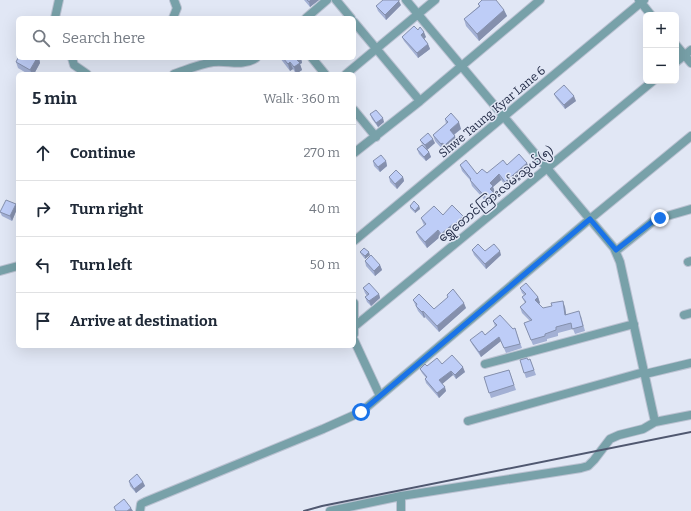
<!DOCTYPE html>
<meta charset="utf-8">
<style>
body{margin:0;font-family:Bitter,"Noto Sans Myanmar",serif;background:#f2f2f3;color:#1f2937}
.controls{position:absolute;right:12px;top:12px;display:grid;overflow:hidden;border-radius:6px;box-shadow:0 4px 16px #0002}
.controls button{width:36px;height:36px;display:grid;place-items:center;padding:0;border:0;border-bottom:1px solid #e0e1e3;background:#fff;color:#1f2937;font:20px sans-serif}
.stop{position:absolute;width:12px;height:12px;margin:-9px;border:3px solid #1a73e8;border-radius:50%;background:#fff}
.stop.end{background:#1a73e8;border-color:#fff;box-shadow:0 1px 4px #0008}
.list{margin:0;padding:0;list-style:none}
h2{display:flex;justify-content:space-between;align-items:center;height:52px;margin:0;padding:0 16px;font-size:17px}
h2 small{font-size:13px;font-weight:400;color:#747a83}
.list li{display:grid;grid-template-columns:26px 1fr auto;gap:12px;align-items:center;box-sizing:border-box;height:56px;padding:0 16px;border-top:1px solid #e0e1e3}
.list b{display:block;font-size:15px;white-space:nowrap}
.list em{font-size:13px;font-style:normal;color:#747a83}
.icon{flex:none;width:22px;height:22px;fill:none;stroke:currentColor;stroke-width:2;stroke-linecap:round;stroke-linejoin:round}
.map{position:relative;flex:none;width:691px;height:511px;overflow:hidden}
.search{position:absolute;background:#fff;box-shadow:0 4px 16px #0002;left:16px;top:16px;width:340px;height:44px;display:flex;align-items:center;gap:10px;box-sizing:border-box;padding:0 14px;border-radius:6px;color:#747a83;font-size:15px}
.panel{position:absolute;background:#fff;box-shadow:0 4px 16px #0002;left:16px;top:72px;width:340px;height:276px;border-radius:6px}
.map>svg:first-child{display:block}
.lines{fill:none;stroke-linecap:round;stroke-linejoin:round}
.minor-casing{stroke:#bbc2d2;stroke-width:10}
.minor{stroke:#78a1a9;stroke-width:8}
.rail{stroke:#505870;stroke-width:2}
.wall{fill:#a3b0d4}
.shaded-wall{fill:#8590ad}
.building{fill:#becdf7;stroke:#8590ad}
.route{stroke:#1a73e8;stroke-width:5}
.labels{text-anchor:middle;stroke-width:3;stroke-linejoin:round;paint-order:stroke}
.street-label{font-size:12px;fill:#242d48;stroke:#e1e7f5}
</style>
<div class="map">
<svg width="691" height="511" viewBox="0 0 691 511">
<rect width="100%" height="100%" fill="#e1e7f5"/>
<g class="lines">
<g class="minor-casing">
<path id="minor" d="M336,0L351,18
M406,0L614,248L620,262L655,422
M639,0L651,15
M55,18L59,0
M173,18L177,8L174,0
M306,18L327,0
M354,22L420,101
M676,45L691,63
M72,58L74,65L87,74
M312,58L325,74
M676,62L691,50
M174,74C186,70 200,64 213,62C228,60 242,67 256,58
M346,74L435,0
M354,110L376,137
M354,153L420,101L540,0
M354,241L644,0
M616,251L652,222L660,218L691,209
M688,262L691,261
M0,271L18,266
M354,303V334
M684,315L691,313
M355,326L653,81
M354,340L380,396
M485,364L634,324
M645,374L691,363
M468,421L644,372
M401,496V511
M140,511L141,504L145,502L323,429L361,412L590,219L691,136
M330,511L401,496L581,468L588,466L594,460L610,439L619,435L643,429L655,422L691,415"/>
</g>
<use href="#minor" class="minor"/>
<path class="rail" d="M304,511L322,506L691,432"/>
</g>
<path class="wall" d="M304,0H319L310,7Z
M478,4L504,10L507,16L479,41L466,26L464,19L479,6Z
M401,5L386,20L378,11L376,6Z
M418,30L426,37L424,38L428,44L430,49L418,58L404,41L402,37Z
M18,58H39L40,63L34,74H28L18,68L16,62Z
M280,58H301L302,63L300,64L302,70L296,74L293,69L290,71Z
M554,94L576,101L565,109L556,98Z
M370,114L384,122L378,127L372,119Z
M445,119L461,129L454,135L457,143L447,152L445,149L443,150L435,141L433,135L446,124Z
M420,140L435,143L427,150L429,152L431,157L426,161L419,154L417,149H426L422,144Z
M373,161H386L387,166L380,172L374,166Z
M527,163L529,169L507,187L501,180L493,187L495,192L494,193L496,198L489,205L472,186L470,180L462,171L460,165L477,174L487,173L507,165Z
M389,177H403L404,181L397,189L390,182Z
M410,206H419L420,209L415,213L410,208Z
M17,209L12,221L2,216L0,212Z
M443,215L465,222L456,231L455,230L443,240L441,236L427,248L419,238L416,232L424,225L423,223L421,218Z
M472,250L485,251L501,255L486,269L474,255Z
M360,252L370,255L365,259L361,254Z
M365,261L380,265L382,270L375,276L366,266Z
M363,288L379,294L380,298L371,306L367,302L365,297L367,296L365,293Z
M520,288L538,297L540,303L539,304L543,308L565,307L566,314L581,316L585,331L575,334L573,329L558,333V336L547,339V341L533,345L524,323L530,321L522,313L520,307L525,303L522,297L524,295L522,293Z
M447,295L466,308L439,332L425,317L424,318L418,311L413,300L434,309L448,298Z
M493,321L513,329L515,328L522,348L506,353L501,341L481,357L472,344L470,340L485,335L495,326Z
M530,359L536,375L526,378L520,360H528Z
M442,364L465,372L456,379L453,375L442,384L446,391L439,398L426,383L425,379L426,378L422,373L420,369L427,366Z
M509,370L516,390L491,398L484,377Z
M129,481L143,482L145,486L136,493L130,486Z"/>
<path class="shaded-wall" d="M311,0H319L310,7L309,2Z
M399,1L401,5L386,20L385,15Z
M504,10L507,16L479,41L477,34Z
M424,32L426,37L423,40L421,35Z
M428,44L430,49L418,58L417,53Z
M37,58H39L40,63L34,74H32L30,70Z
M297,58H301L302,63L300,64L302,70L296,74L294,67Z
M290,62L293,69L290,71L288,64Z
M574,96L576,101L565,109L564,105Z
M383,118L384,122L378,127L376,123Z
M459,122L461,129L452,136L450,130Z
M455,136L457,143L447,152L445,145Z
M433,139L435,143L427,150L425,145Z
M442,143L445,149L443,150L441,144Z
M429,152L431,157L426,161L424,157Z
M386,161L387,166L380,172L378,167Z
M527,163L529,169L507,187L505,182Z
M499,174L501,180L493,187L495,192L494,193L496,198L489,205L487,199L490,189V183Z
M403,177L404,181L397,189L395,184Z
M16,204L17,209L12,221L10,216Z
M419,206L420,209L415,213V211Z
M463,216L465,222L456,231L454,225Z
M453,224L455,230L443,240L441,234Z
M438,230L441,236L427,248L425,242Z
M500,251L501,255L486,269L485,264Z
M369,252L370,255L365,259V256Z
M380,265L382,270L375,276L374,271Z
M379,294L380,298L371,306L369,301Z
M538,297L540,303L537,305L535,300Z
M563,301L565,307L567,320L565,315Z
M464,303L466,308L439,332L437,326Z
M423,311L425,317L424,318L422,312Z
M499,337L501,341L481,357L479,352Z
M463,367L465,372L456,379L455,375Z
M451,371L453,375L441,385L439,380Z
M445,387L446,391L439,398L437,393Z
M143,482L145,486L136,493L134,489Z
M131,508L133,511H127Z"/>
<path class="building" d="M307,0H311L309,2Z
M383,0H399V1L385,15L376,6Z
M482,0H496L504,10L477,34L464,19L480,6L478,4Z
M414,26L418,30L420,27L424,32L421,35L428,44L417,53L402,37Z
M18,58H37L30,70L16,62Z
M283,58H297L296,59L300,63L294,67L290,62L288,64Z
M564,85L574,96L564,105L554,94Z
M376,110L383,118L376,123L370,114Z
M451,113L459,122L450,130L455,136L445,145L442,143L441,144L433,135L448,122L445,119Z
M428,133L433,139L425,145L420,140Z
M422,145L429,152L424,157L417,149Z
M519,154L527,163L505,182L499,174L490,183L493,186L490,189L494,193L487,199L470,180L471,179L460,165L466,160L477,174L482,169L487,173L503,160L507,165Z
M381,155L386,161L378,167L373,161Z
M396,170L403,177L395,184L389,177Z
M6,200L16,204L10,216L0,212Z
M414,201L419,206L415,211L410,206Z
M452,205L463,216L454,225L453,224L441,234L438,230L425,242L416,232L426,224L421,218L434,206L443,215Z
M478,244L485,251L494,244L500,251L485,264L472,250Z
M364,248L369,252L365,256L360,252Z
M371,255L380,265L374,271L365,261Z
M369,283L379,294L369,301L365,297L369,294L363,288Z
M526,283L538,297L535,300L543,308L552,306L551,303L563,301L565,315L579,311L583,326L572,329L571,323L556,327V330L545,334V336L531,340L524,323L532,320L520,307L526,302L522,297L526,294L520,288Z
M453,289L464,303L437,326L423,311L422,312L416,306L417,304L413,300L419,294L434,309L448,297L447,295Z
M500,315L513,329L515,328L520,344L504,348L499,337L479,352L470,340L482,331L485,335L497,325L493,321Z
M452,355L463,367L455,375L451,371L439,380L445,387L437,393L425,379L427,377L420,369L425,364L427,366L437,358L442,364Z
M527,358L528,360L530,359L534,370L524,373L520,360Z
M509,370L514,385L489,393L484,377Z
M137,474L143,482L134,489L129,481Z
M124,499L131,508L127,511H116L114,507Z"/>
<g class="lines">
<path class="route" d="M361,412L590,219L616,250L652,222L660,218"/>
</g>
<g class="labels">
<g class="street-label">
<text transform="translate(492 112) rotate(-40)" y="4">Shwe Taung Kyar Lane 6</text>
<text transform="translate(496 194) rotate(-39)" y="4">ရွှေတောင်ကြားလမ်းသွယ်(၅)</text>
</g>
</g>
</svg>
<div class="controls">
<button>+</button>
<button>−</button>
</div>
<div class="stop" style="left:361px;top:412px"></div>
<div class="stop end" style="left:660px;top:218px"></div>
<div class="search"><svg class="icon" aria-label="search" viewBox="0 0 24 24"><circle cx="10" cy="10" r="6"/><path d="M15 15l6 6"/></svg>Search here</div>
<section class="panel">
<h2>5 min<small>Walk · 360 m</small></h2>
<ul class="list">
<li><svg class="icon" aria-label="ahead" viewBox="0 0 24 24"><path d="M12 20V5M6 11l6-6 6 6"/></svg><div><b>Continue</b></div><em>270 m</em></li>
<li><svg class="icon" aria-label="right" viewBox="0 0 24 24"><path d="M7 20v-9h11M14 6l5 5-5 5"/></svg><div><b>Turn right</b></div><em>40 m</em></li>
<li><svg class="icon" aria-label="left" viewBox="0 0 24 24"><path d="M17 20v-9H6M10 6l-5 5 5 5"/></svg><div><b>Turn left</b></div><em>50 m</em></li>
<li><svg class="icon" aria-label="arrive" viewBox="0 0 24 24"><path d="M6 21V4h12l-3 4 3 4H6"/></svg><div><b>Arrive at destination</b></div></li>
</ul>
</section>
</div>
